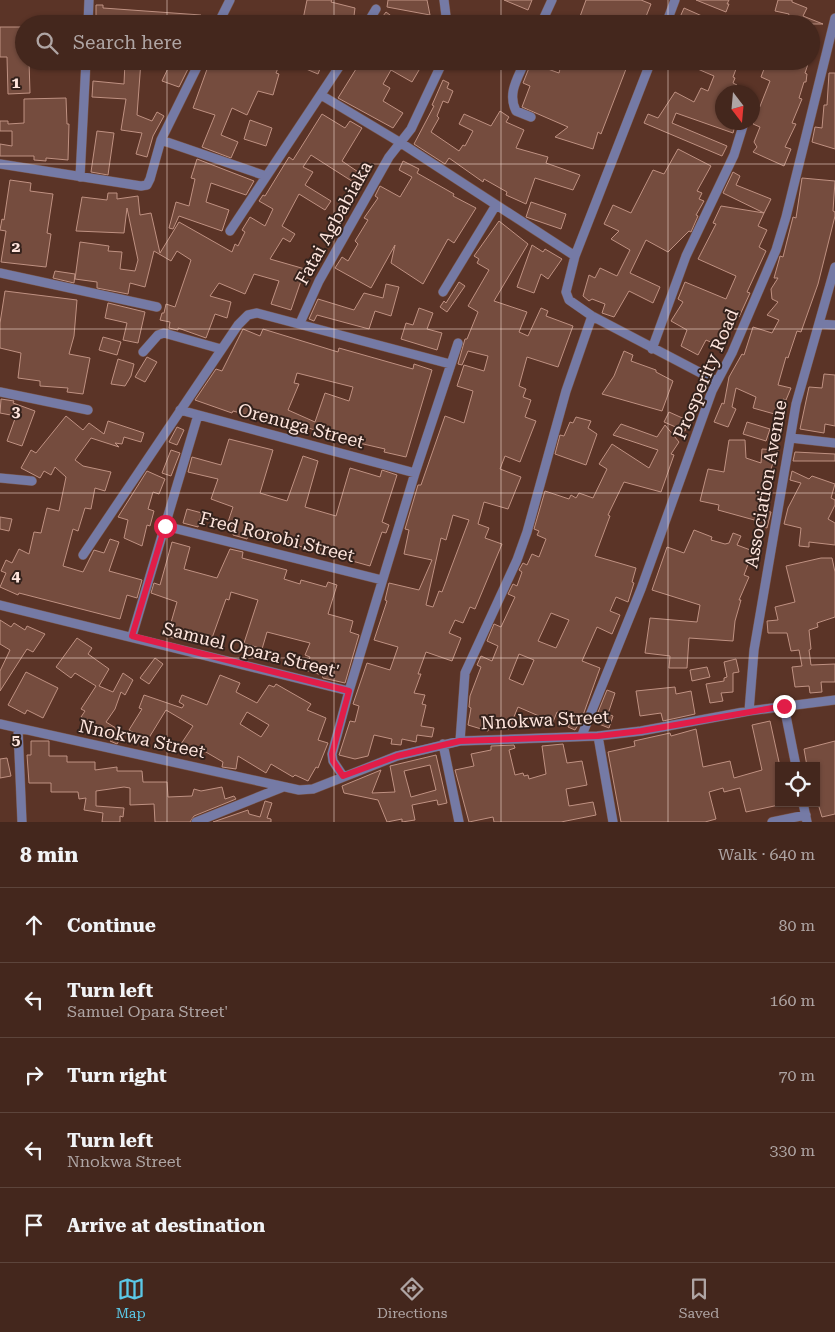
<!DOCTYPE html>
<meta charset="utf-8">
<style>
body{margin:0;font-family:"Roboto Serif",serif;background:#4b2f26;color:#f1f3f6}
.controls{position:absolute;right:15px;bottom:15px;display:grid;overflow:hidden;border-radius:0px;box-shadow:0 1px 4px #0004}
.controls button{width:45px;height:45px;display:grid;place-items:center;padding:0;border:0;border-bottom:1px solid #5c443b;background:#44271d;color:#f1f3f6;font:25px sans-serif}
.compass{position:absolute;left:715px;top:85px;width:45px;height:45px;border-radius:50%;background:#44271d;box-shadow:0 1px 4px #0004;rotate:164deg}
.stop{position:absolute;width:15px;height:15px;margin:-11px;border:4px solid #e11d48;border-radius:50%;background:#fff}
.stop.end{background:#e11d48;border-color:#fff;box-shadow:0 1px 5px #0008}
.list{margin:0;padding:0;list-style:none}
h2{display:flex;justify-content:space-between;align-items:center;height:65px;margin:0;padding:0 20px;font-size:21px}
h2 small{font-size:16px;font-weight:400;color:#afa5a4}
.list li{display:grid;grid-template-columns:32px 1fr auto;gap:15px;align-items:center;box-sizing:border-box;height:75px;padding:0 20px;border-top:1px solid #5c443b}
.list b{display:block;font-size:19px;white-space:nowrap}
.list p{margin:0;font-size:16px;white-space:nowrap;color:#afa5a4}
.list em{font-size:16px;font-style:normal;color:#afa5a4}
.icon{flex:none;width:28px;height:28px;fill:none;stroke:currentColor;stroke-width:2;stroke-linecap:round;stroke-linejoin:round}
.map{position:relative;flex:none;width:835px;height:822px;overflow:hidden}
.search{position:absolute;background:#44271d;box-shadow:0 1px 4px #0004;left:15px;right:15px;top:15px;height:55px;display:flex;align-items:center;gap:12px;box-sizing:border-box;padding:0 18px;border-radius:28px;color:#afa5a4;font-size:19px}
.sheet{height:440px;background:#44271d}
nav{display:flex;justify-content:space-around;align-items:center;box-sizing:border-box;height:70px;border-top:1px solid #5c443b;background:#44271d;font-size:14px;color:#afa5a4}
nav a{display:grid;justify-items:center;gap:2px}
nav .on{color:#5bc8e7}
.map>svg:first-child{display:block}
.building{fill:#754c3e;stroke:#bf9182;fill-rule:evenodd}
.lines{fill:none;stroke-linecap:round;stroke-linejoin:round}
.minor-casing{stroke:#785448;stroke-width:10}
.minor{stroke:#757aa5;stroke-width:9}
.route{stroke:#e11d48;stroke-width:6}
.grid{fill:none;stroke:#fee5dd;stroke-width:1;stroke-opacity:0.55}
.labels{text-anchor:middle;stroke-width:4;stroke-linejoin:round;paint-order:stroke}
.street-label{font-size:18px;fill:#fee5dd;stroke:#34221c}
.grid-label{font-size:16px;text-anchor:middle;font-weight:bold;fill:#fee5dd;stroke:#34221c;stroke-width:4;stroke-linejoin:round;paint-order:stroke}
</style>
<div class="map">
<svg width="835" height="822" viewBox="0 0 835 822">
<rect width="100%" height="100%" fill="#5b3427"/>
<path class="building" d="M307,0H332L331,2L355,8L353,24H302Z
M388,0H427L430,15L387,7Z
M504,0H532L528,10Z
M586,0H641L651,4L643,24H584L578,22Z
M696,0H729L727,4H729L726,12Z
M778,0H792V2L807,8L803,16L823,24H786L789,14L775,11Z
M96,5H103V8L201,15L200,24H96Z
M684,8L720,24H677Z
M386,12L402,24H377Z
M0,27H24V61H29L30,93L8,94L7,57H0Z
M125,61H141L137,115L152,121L157,112L164,116L153,136L147,157L136,154L142,133L121,130L126,99L92,97L93,81L124,84Z
M183,61H192L179,87L162,81L171,62L180,66Z
M210,61H274L280,63L276,73L279,74L273,95L258,91L247,115L232,108L221,135L238,142L231,158L202,147L215,115L193,108Z
M287,61H323L318,74Z
M361,61H416L422,65L412,82L391,70L383,84L390,88L383,101L403,113L393,128L338,98Z
M562,61H608L626,69L601,134L598,132L593,149L555,137L568,127L522,107L530,86L523,83L531,63L559,73Z
M679,61H739L733,77L735,78L733,83L737,85L734,92H722V122H736L733,133L676,113L672,123L727,146L722,156L644,123L648,114L658,118L675,92L694,102L701,88L708,91L714,76Z
M767,61H809L805,73L807,74L806,82H804L799,98L802,99L792,123L796,124L785,147L791,149L784,166L753,152L757,147L754,142L760,127L753,124L770,81L761,77Z
M829,73H835V149L812,142L815,127L822,128L824,105H827Z
M443,80L449,83L447,88L453,91L448,103L443,101L437,116L439,118L431,132L459,151L463,145L465,146L473,131L459,124L464,114L491,126L500,111L509,117L506,122L524,130L516,148L548,157L546,163L580,175L573,190L535,178L526,204L506,195L507,192L484,179L483,182L449,158L445,164L414,144L434,106L432,105Z
M66,98L67,124H69L68,160L46,158V161L34,160V156H0V144L12,146V131H0V121H8V124L24,123V99Z
M322,114L345,128L350,121L362,128L342,161L367,178L361,187L311,155L303,167L313,172L305,185L331,201L325,210L299,194L282,226L295,234L290,242L283,238L270,259L305,269L291,310L271,304L279,281L254,274L245,294L219,283L210,296L231,302L227,318L215,314L206,338L178,328V330L169,328L170,322L160,320L162,313H164L166,304L175,307L191,260L177,251L171,261L154,251L145,287L130,283L128,294L97,288V282L75,279L80,242L109,246L108,251L122,252L120,269L135,271L138,260L127,208L124,233L76,231L82,197L107,200L108,193H117V199L138,196L140,215L151,213L160,253L179,222L232,252L235,244L238,246L245,232L242,230L250,217L265,226L273,209L259,201L263,195L265,196L289,157L293,160Z
M250,120L272,128L266,146L244,139Z
M97,131L114,133L108,175L91,172Z
M678,149L711,166L697,191L702,193L699,199L704,201L696,215L698,216L691,232L689,231L668,252L646,240L630,273L660,287L653,303L629,291L614,317L602,313L605,304L592,299L589,301L583,296L589,275L595,278L600,268L617,276L630,250L611,239L619,231L604,224L613,205L631,213L653,170L664,174Z
M197,159L254,181L246,195L211,183L206,202L229,210L222,231L179,216L173,229L169,228L176,202L189,206L195,179L191,178Z
M403,161L419,169L417,173L454,194L453,196L476,208L454,243L448,239L423,284L391,263L395,245L371,288L335,268L342,257L348,261L358,244L355,241L368,220L364,218L378,198L375,196L380,186L400,197L412,177L399,170Z
M733,172L740,176L736,185L771,199L764,213L723,193Z
M802,178L835,181L833,211L835,212V216L818,284L801,332L797,331L788,358L786,357L778,385L791,388L786,400L783,399L778,415L753,408L756,397L736,388L732,407L736,409L728,427L714,422L722,403L724,404L729,377L742,354L744,355L753,327L772,333L779,320L767,315L778,302L772,299L771,289L778,278H774L779,260L780,256L783,257L793,217L796,218Z
M10,180L31,183L30,191L53,194L47,233L51,234L46,267L1,262L6,231L0,230L2,219L4,220Z
M531,202L566,214L561,229L526,217Z
M721,206L764,213L758,226L767,230L759,247L766,251L747,292L750,293L739,317L736,315L722,347L706,340L698,355L681,346L687,330L671,321L683,302L678,299L685,282L726,299L736,276L698,259L716,224L713,223Z
M499,221L528,244L494,301L527,312L519,332L528,336L541,308L548,311L546,316L573,326L558,367L527,357L519,386L526,389L523,397L531,400L525,417L536,421L520,462L505,456L500,469L521,477L508,509L484,502L478,524L489,528L485,538L502,544L475,609L470,607L463,623L455,620L449,633L461,638L452,661L426,652L418,674H421L414,693L425,695L422,704L426,705L421,726L434,728L432,737L417,735L416,742L402,739L401,745L391,744L392,739L374,735L368,756L355,759L339,755L350,721L355,722L359,706L353,704L354,701L367,663L390,670L398,647L374,640L387,601L385,600L389,583L419,590L432,560L404,554L409,530L405,529L418,485H421L445,416L464,423L473,391L457,386L464,365L484,371L488,356L468,351L462,365L458,364L465,339H467L478,312L468,306L489,270L477,263L479,259L474,256ZM453,515L469,520L442,592L439,591L433,607L426,605L441,538L446,540Z
M532,245L543,252L545,249L562,259L548,279L541,274L534,293L517,287Z
M55,271L75,274L74,283L53,278Z
M459,282L465,286L447,312L440,307L444,301L446,303Z
M386,284L399,287L391,316L375,311L369,329L317,315L314,321L309,319L318,299L354,310L364,293L383,298Z
M5,291L77,300L74,336L69,354L90,358L83,394L67,392L68,388L40,386V381L18,378L21,353L0,348V323Z
M108,303L145,312L138,343L123,340L127,323L105,318Z
M419,308L433,313L427,329L442,333L437,350L401,339L406,323L413,325Z
M243,329L260,336L263,329L338,352L339,348L413,369L414,364L432,370L406,457L384,452L385,449L359,443L360,441L332,433L331,436L306,427L304,430L260,413L259,418L233,411L232,413L195,400L216,369L222,371ZM297,373L353,387L349,401L325,393L315,422L288,410L299,384L294,383Z
M103,337L121,342L117,355L99,350Z
M624,351L633,355L631,361L656,370V372L673,381L662,411L602,394L614,376Z
M147,357L157,362L145,382L135,377Z
M118,359L134,364L131,376L125,386L111,384Z
M824,374L835,375V426L825,424L824,433L800,429L809,387L822,388Z
M1,399L14,401L13,403L35,411L22,446L7,441L16,416L0,413Z
M669,412L689,421L685,431L664,422Z
M66,416L83,430L89,423L104,434L108,421L144,433L141,442L124,437L122,444L115,443L119,447L91,438L75,460L83,466L111,472L105,491L95,488L91,509L85,508L78,531L73,529L63,566L83,572L94,550L104,553L110,539L119,542L109,571L142,580L137,598L127,595L120,619L19,593L18,595L0,587L6,573L1,571L6,560L12,563L19,549L29,554L34,532L41,533L47,508L59,511L66,477L55,467L51,475L44,471L40,478L21,468L31,450L36,453Z
M576,417L591,421L588,428L597,434L586,465L555,454L560,435L564,436L570,422L573,423Z
M747,422L770,429L766,441L743,434Z
M621,424L657,437L665,425L679,442L671,454L674,455L661,492L624,482L608,515L610,516L595,556L636,568L632,582L634,583L628,602L616,597L610,611L620,615L612,634L597,627L582,661L600,668L582,718L575,730L568,727L572,718L557,712L553,722L518,707L509,729L490,723L488,731L468,725L471,708L469,707L470,696L481,667L477,665L481,656L492,661L498,646L487,641L494,624L501,627L515,597L508,594L513,584L517,586L522,572L519,570L523,563L527,565L532,554L539,557L546,539L537,535L539,531L534,529L545,491L569,499L571,495L576,498L579,493L593,498L607,469L599,464L612,444L649,468L658,450L613,435ZM551,613L569,620L556,648L538,641ZM519,654L534,660L523,685L509,679Z
M177,427L184,430L177,445L169,442Z
M229,439L273,450L260,493L287,501L303,456L318,461L305,507L336,516L350,468L380,477L382,470L397,475L382,522L389,525L386,533L382,532L370,566L249,532L247,539L233,535L235,528L227,525L233,507L211,499L218,479L188,472L192,457L221,465Z
M729,440H745L746,458L761,463L762,449L778,450L777,462H770L773,463L757,509L771,512L767,528L757,525L758,521L718,510L719,505L700,501L708,469L724,472Z
M171,450L180,453L171,476L162,473Z
M795,452L835,454V461H793Z
M147,471L165,479L159,494L153,492L148,509L154,511L150,526L147,525L142,546L124,538L128,520L118,517Z
M792,471L809,479L812,476L835,484L831,498L835,500V505L828,519L835,523V545L809,542V547L799,546L801,528L784,524L788,508L801,483L790,480Z
M187,509L202,513L198,527L183,523Z
M0,517L12,519L9,531L0,529Z
M694,530L712,537L711,540L725,544L729,543L733,533L741,536L737,545L753,551L744,575L749,577L739,600H741L735,621L733,641L689,638L687,668H669L670,656L645,653L650,618L697,622L700,605L652,590L667,547L684,553Z
M172,542L190,547L184,569L217,578L230,549L243,552L242,558L287,570L284,579L300,584L301,580L326,587L328,582L337,585L328,614L353,621L350,632L359,635L345,683L323,678L322,675L305,670L310,657L305,655L310,643L267,632L262,649L244,643L258,600L231,592L229,600L226,599L212,638L194,632L191,642L169,637L173,627L170,626L177,602L151,593L154,583L160,585Z
M821,558H832L835,572V617L817,623L818,627L809,630L811,649L809,650L811,665L835,664V682H821L822,692L810,693L809,686L795,687L792,667L802,666L799,650L791,651L787,633H768L767,621L778,620L775,607L795,602L786,566Z
M0,620L11,627L14,623L25,630L27,626L45,634L33,652L27,649L0,691V671L10,650L0,644Z
M77,638L92,648L88,654L109,669L99,686L113,692L123,673L133,680L125,695L121,692L115,709L106,722L124,733L117,744L110,741L113,737L81,717L85,711L81,709L96,686L75,673L71,678L56,667Z
M155,658L163,664L149,684L140,678Z
M736,659L739,672L733,673V692L721,693L723,701L710,703L706,684L724,681V678L727,677L724,662Z
M707,667L710,677L692,681L690,670Z
M26,672L58,688L43,718L27,710L25,714L8,705Z
M220,675L240,683L236,692L257,703L269,685L274,687L276,684L311,704L307,710L326,718L318,740L328,743L318,768L316,767L308,781L295,775L293,777L271,764L266,773L238,756L236,769L222,767L223,762L199,748L193,756L179,747L193,726L166,710L147,741L129,730L142,709L139,708L144,695L182,708L184,705L179,702L182,695L207,705ZM247,712L269,725L261,737L240,724Z
M675,687L676,694L691,691L695,714L663,721L661,713L640,716L636,691Z
M607,690L615,693L608,714L613,716L609,728L594,722Z
M770,721L779,762V805L746,812L740,788L724,792L723,788L709,792L716,819L705,822H621L608,752L635,746L634,741L670,733L671,736L696,729L703,767L730,761L734,778L762,770L752,725Z
M31,741H49V756H67V762H95V770L117,767V771H142L143,782H167L168,797L192,796L194,789L201,791L222,787L225,799L234,796L236,799L194,816L190,822H155L154,804L130,805V788L124,787L96,791V806L124,808L123,817L120,816V822H102L103,813L84,810L86,798L79,799L78,792H51V783H29L27,755H31Z
M835,741V814L822,817L816,797V766H807L804,749Z
M563,744L567,763L582,761L587,785L566,789L569,806L593,802L596,815L561,822H494L493,817L469,822L455,770L474,766L471,754L491,750V746L514,745L515,748L509,750L515,775L523,773L524,776L528,775L529,779L546,774L542,746Z
M436,755L447,803L438,805L437,800L412,805L415,820L402,822V819L387,822L378,800L344,793L342,786L381,770L372,793L395,792L390,766ZM430,765L436,790L411,797L404,771Z
M7,758L11,776L0,778V759Z
M265,801L272,803L267,818L271,819V822H213L248,810L249,814L260,817Z"/>
<g class="lines">
<g class="minor-casing">
<path id="minor" d="M444,0L447,24
M88,24L89,0
M218,24L230,0
M367,24L376,9
M541,24L552,0
M666,24L675,0
M525,61C518,78 507,93 516,111L531,117
M651,61L575,256L566,292L569,300L592,316L716,381
M321,95L401,143L575,256
M161,140L266,176
M0,164L141,186L147,185L150,179L161,140L200,61
M80,177L86,61
M230,231L343,61
M0,273L157,307
M443,292L496,205
M300,323L319,281L389,157L411,129L443,61
M819,324L835,325
M652,349L686,256L734,155L743,126
M143,352L158,335L164,333L221,349
M0,392L88,410
M180,410L415,473
M791,438L835,443
M0,478L32,481
M165,526L382,580
M83,555L238,325L248,315L257,313L450,364
M0,605L349,691
M132,636L198,415
M784,706L796,766
M749,711L754,650L796,404L835,267
M0,724L299,790L313,789L397,756L460,741L598,736L641,731L749,711L835,700
M18,729L22,822
M582,735L641,589L712,391L732,353L776,250L786,217L835,18
M598,736L613,822
M460,741L465,673L517,560L527,532L566,391L592,316
M443,744L459,822
M343,776L333,761L332,754L349,691L415,473L458,343
M803,803L807,822
M196,822L283,787
M772,822L806,815"/>
</g>
<use href="#minor" class="minor"/>
</g>
<g class="lines">
<path class="route" d="M165,526L132,636L349,691L332,754L333,761L343,776L397,756L460,741L598,736L641,731L784,706"/>
</g>
<path class="grid" d="M167,0V24M334,0V24M501,0V24M668,0V24M167,61V822M334,61V822M501,61V822M668,61V822M0,164H835M0,329H835M0,493H835M0,658H835"/>
<g class="labels">
<g class="street-label">
<text transform="translate(334 223) rotate(-61)" y="6">Fatai Agbabiaka</text>
<text transform="translate(706 374) rotate(-67)" y="6">Prosperity Road</text>
<text transform="translate(301 426) rotate(15)" y="6">Orenuga Street</text>
<text transform="translate(766 484) rotate(-80)" y="6">Association Avenue</text>
<text transform="translate(277 537) rotate(14)" y="6">Fred Rorobi Street</text>
<text transform="translate(251 650) rotate(14)" y="6">Samuel Opara Street'</text>
<text transform="translate(545 720) rotate(-3)" y="6">Nnokwa Street</text>
<text transform="translate(142 739) rotate(12)" y="6">Nnokwa Street</text>
</g>
</g>
<g class="grid-label">
<text x="16" y="88">1</text>
<text x="16" y="252">2</text>
<text x="16" y="417">3</text>
<text x="16" y="581">4</text>
<text x="16" y="745">5</text>
</g>
</svg>
<div class="controls">
<button><svg class="icon" aria-label="locate" viewBox="0 0 24 24"><circle cx="12" cy="12" r="6"/><path d="M12 2v4M12 18v4M2 12h4M18 12h4"/></svg></button>
</div>
<svg class="compass" viewBox="-18 -18 36 36"><path d="M0-13l5 13h-10z" fill="#e53935"/><path d="M0 13l5-13h-10z" fill="#afa5a4"/></svg>
<div class="stop" style="left:165px;top:526px"></div>
<div class="stop end" style="left:784px;top:706px"></div>
<div class="search"><svg class="icon" aria-label="search" viewBox="0 0 24 24"><circle cx="10" cy="10" r="6"/><path d="M15 15l6 6"/></svg>Search here</div>
</div>
<section class="sheet">
<h2>8 min<small>Walk · 640 m</small></h2>
<ul class="list">
<li><svg class="icon" aria-label="ahead" viewBox="0 0 24 24"><path d="M12 20V5M6 11l6-6 6 6"/></svg><div><b>Continue</b></div><em>80 m</em></li>
<li><svg class="icon" aria-label="left" viewBox="0 0 24 24"><path d="M17 20v-9H6M10 6l-5 5 5 5"/></svg><div><b>Turn left</b><p>Samuel Opara Street'</p></div><em>160 m</em></li>
<li><svg class="icon" aria-label="right" viewBox="0 0 24 24"><path d="M7 20v-9h11M14 6l5 5-5 5"/></svg><div><b>Turn right</b></div><em>70 m</em></li>
<li><svg class="icon" aria-label="left" viewBox="0 0 24 24"><path d="M17 20v-9H6M10 6l-5 5 5 5"/></svg><div><b>Turn left</b><p>Nnokwa Street</p></div><em>330 m</em></li>
<li><svg class="icon" aria-label="arrive" viewBox="0 0 24 24"><path d="M6 21V4h12l-3 4 3 4H6"/></svg><div><b>Arrive at destination</b></div></li>
</ul>
</section>
<nav>
<a class="on"><svg class="icon" aria-label="map" viewBox="0 0 24 24"><path d="M3 6l6-2 6 2 6-2v14l-6 2-6-2-6 2zM9 4v14M15 6v14"/></svg>Map</a>
<a><svg class="icon" aria-label="directions" viewBox="0 0 24 24"><path d="M12 3l9 9-9 9-9-9zM9 14v-3h6M13 9l2 2-2 2"/></svg>Directions</a>
<a><svg class="icon" aria-label="saved" viewBox="0 0 24 24"><path d="M7 4h10v16l-5-4-5 4z"/></svg>Saved</a>
</nav>
